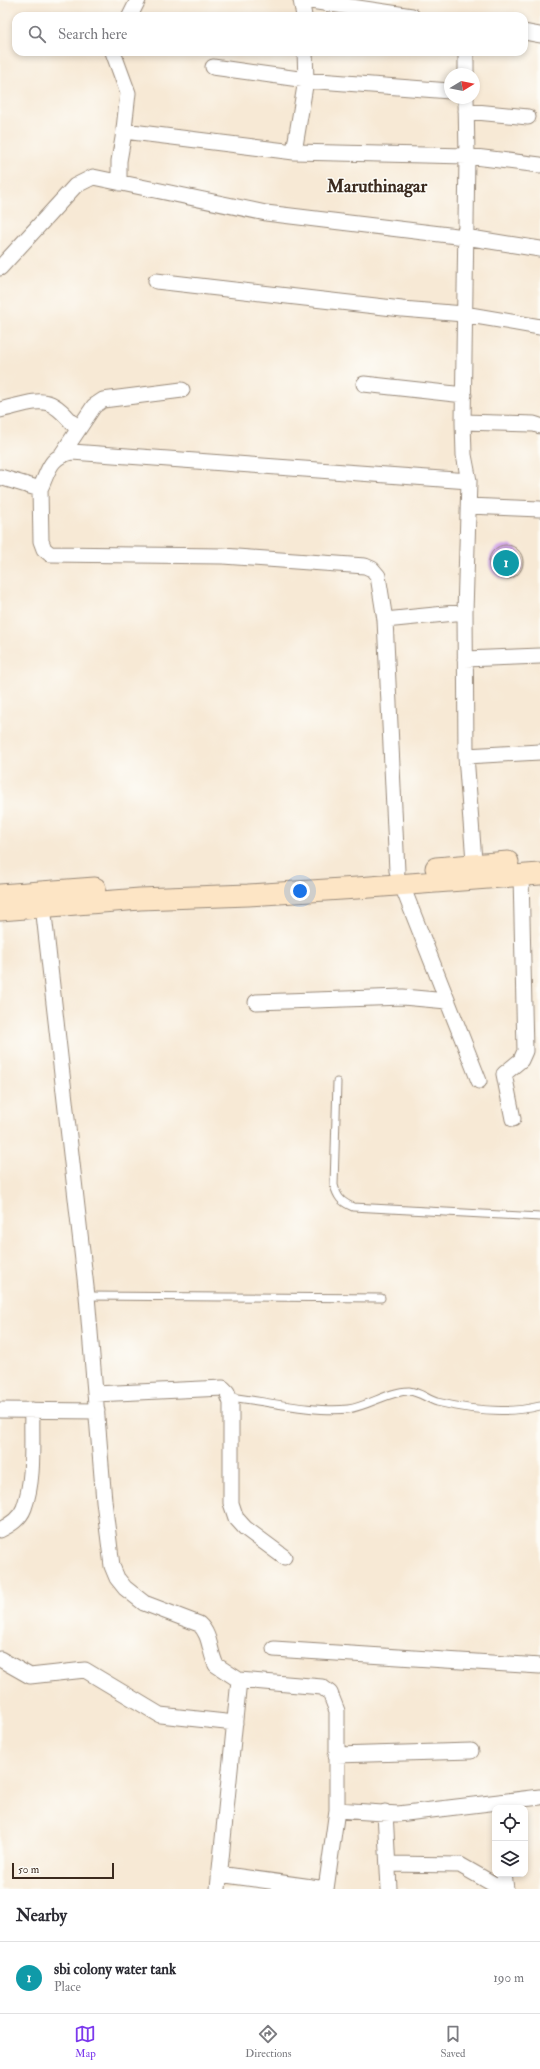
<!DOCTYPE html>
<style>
body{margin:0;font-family:"IM FELL Double Pica",serif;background:#f7f7f7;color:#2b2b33}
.controls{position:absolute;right:12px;bottom:12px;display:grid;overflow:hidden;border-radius:8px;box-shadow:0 2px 6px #0003}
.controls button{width:36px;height:36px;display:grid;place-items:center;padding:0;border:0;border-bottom:1px solid #e1e1e2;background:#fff;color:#2b2b33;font:20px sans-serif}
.compass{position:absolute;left:444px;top:68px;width:36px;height:36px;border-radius:50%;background:#fff;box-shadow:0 2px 6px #0003;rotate:80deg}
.scale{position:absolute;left:12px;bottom:10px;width:102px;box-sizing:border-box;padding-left:4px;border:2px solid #3b2a1e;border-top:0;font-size:11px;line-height:14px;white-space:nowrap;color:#3b2a1e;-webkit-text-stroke:3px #fdfcf7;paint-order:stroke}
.you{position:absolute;left:300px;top:891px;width:14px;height:14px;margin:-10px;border:3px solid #fff;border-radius:50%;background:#1a73e8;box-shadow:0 0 0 6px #1a73e833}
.badge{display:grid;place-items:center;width:26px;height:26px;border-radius:50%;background:#7c3aed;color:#fff;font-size:13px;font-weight:700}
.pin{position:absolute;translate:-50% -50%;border:2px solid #fff;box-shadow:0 1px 4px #0006}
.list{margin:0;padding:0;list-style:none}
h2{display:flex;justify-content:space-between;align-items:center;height:52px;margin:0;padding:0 16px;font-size:17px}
h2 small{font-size:13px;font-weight:400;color:#7c7c81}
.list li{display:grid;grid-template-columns:26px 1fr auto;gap:12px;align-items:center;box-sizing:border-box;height:72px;padding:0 16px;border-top:1px solid #e1e1e2}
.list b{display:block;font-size:15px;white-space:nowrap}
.list p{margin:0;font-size:13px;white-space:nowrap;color:#7c7c81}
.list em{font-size:13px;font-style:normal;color:#7c7c81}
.icon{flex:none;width:22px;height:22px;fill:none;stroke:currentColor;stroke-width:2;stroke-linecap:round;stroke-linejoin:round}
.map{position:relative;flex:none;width:540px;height:1889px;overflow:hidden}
.search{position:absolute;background:#fff;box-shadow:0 2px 6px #0003;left:12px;right:12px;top:12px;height:44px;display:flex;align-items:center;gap:10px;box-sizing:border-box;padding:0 14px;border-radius:12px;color:#7c7c81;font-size:15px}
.sheet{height:124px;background:#fff}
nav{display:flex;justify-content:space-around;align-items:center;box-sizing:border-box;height:56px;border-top:1px solid #e1e1e2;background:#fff;font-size:11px;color:#7c7c81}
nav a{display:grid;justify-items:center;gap:2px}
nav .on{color:#7c3aed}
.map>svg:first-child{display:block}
.building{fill:#d1a4e9}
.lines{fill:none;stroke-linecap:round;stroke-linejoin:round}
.lane-casing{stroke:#998a7a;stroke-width:9}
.street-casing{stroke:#998a7a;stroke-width:17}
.secondary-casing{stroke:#998a7a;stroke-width:23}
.lane{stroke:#fff;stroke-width:7}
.street{stroke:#fff;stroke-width:15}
.secondary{stroke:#fde5c5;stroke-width:21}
.labels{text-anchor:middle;stroke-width:3;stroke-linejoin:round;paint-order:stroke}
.neighbourhood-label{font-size:18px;font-weight:bold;fill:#3b2a1e;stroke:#fdfcf7}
</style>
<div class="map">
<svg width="540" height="1889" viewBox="0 0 540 1889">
<rect width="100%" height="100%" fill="#fdfcf7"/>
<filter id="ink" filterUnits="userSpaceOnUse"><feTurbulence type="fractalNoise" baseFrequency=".025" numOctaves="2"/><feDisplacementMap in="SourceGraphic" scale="8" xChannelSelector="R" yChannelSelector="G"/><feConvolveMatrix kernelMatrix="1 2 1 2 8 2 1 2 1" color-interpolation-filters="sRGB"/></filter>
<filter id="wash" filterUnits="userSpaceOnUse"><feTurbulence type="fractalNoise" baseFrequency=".012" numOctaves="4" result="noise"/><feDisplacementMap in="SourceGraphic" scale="16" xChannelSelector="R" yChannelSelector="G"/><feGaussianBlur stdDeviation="0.9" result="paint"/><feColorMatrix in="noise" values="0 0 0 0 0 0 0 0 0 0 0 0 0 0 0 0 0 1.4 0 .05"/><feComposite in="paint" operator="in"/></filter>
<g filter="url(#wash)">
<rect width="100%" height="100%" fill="#f7e9d5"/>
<g id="blocks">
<path class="building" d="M489 562a17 17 0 1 1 34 0a17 17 0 1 1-34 0Z"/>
</g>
</g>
<g filter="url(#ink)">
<use href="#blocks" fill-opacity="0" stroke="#998a7a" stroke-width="1"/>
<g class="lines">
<g class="lane-casing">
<path id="lane" d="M337,1082L334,1185C337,1197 341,1202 353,1207L540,1217
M87,1296L381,1298
M230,1397C264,1401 316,1413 348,1409C369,1406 389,1391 409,1391C420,1392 427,1399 437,1402C470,1410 508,1414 540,1406"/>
</g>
<g class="street-casing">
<path id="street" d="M301,0L304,16
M304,0L412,16
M130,16L138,0
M524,32L540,35
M113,52L128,93L123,138L119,161V183
M213,67L306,80L450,91
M466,74V52
M466,98L467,156L463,422L464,455L469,481L465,612L466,756L475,874
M466,111L528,117
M124,131L294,152L467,156L540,165
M294,152L306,80L305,52
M0,268L65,197L75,186L93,177L266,213L465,237L540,249
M156,281L402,309L464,314L540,327
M364,384L464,395
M0,410C43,400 48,392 78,430
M463,422L534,424L540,426
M62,454L94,406L103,400L182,390
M0,477L40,489C49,470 49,457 72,452L469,481
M40,489L41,541L44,549L50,554L223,556L365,566L372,569L378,576L385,620L397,871
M469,506L540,509
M385,620L465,612
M465,659L540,656
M466,756L540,752
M401,883L479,1081
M42,897L87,1296L104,1501L112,1566L117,1578L125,1588L144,1603L199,1624C211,1635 209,1651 216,1665L239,1680L322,1687L330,1693L337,1711V1810L398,1814L540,1797
M256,1002L403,997L447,1001
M513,1119L504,1074L521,1060L525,1051L521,875
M95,1394L223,1388L227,1392L231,1403V1503L236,1518L245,1528L284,1557
M0,1410L97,1411
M0,1530C10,1525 20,1519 24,1508C35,1478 31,1441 32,1410
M274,1649L540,1666
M0,1659L30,1676L85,1670L160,1715L235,1723
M336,1755L471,1751
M385,1812L389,1889
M388,1864L460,1865L502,1889
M219,1874L326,1889
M504,1874L506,1889
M218,1889L239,1680
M326,1889L337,1810"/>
</g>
<g class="secondary-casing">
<path id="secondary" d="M436,868L508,862
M0,895L95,888
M0,910L140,899L248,895L357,888L540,874"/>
</g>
<use href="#lane" class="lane"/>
<use href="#street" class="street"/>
<use href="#secondary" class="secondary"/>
</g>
</g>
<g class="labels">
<g class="neighbourhood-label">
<text x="377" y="192">Maruthinagar</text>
</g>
</g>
</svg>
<div class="controls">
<button><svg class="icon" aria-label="locate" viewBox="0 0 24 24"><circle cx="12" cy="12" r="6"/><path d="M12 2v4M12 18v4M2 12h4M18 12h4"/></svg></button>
<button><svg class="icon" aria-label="layers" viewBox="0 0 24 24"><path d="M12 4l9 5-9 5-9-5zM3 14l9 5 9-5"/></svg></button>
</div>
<svg class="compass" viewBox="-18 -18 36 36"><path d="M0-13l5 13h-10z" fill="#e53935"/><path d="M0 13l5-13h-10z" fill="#7c7c81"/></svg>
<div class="scale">50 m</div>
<div class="you"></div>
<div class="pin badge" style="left:506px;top:563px;background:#0f9aa8">1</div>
<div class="search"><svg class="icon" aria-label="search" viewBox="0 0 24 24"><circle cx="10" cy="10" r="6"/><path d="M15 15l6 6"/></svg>Search here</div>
</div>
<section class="sheet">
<h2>Nearby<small></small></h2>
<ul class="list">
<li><span class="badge" style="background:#0f9aa8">1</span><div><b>sbi colony water tank</b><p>Place</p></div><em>190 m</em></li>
</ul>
</section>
<nav>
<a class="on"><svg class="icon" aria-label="map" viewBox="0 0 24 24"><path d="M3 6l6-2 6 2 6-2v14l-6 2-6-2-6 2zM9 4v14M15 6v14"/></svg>Map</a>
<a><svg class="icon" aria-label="directions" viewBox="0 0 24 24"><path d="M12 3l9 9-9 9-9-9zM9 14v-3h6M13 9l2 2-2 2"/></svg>Directions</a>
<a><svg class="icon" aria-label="saved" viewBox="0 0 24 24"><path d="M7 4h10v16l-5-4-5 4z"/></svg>Saved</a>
</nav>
